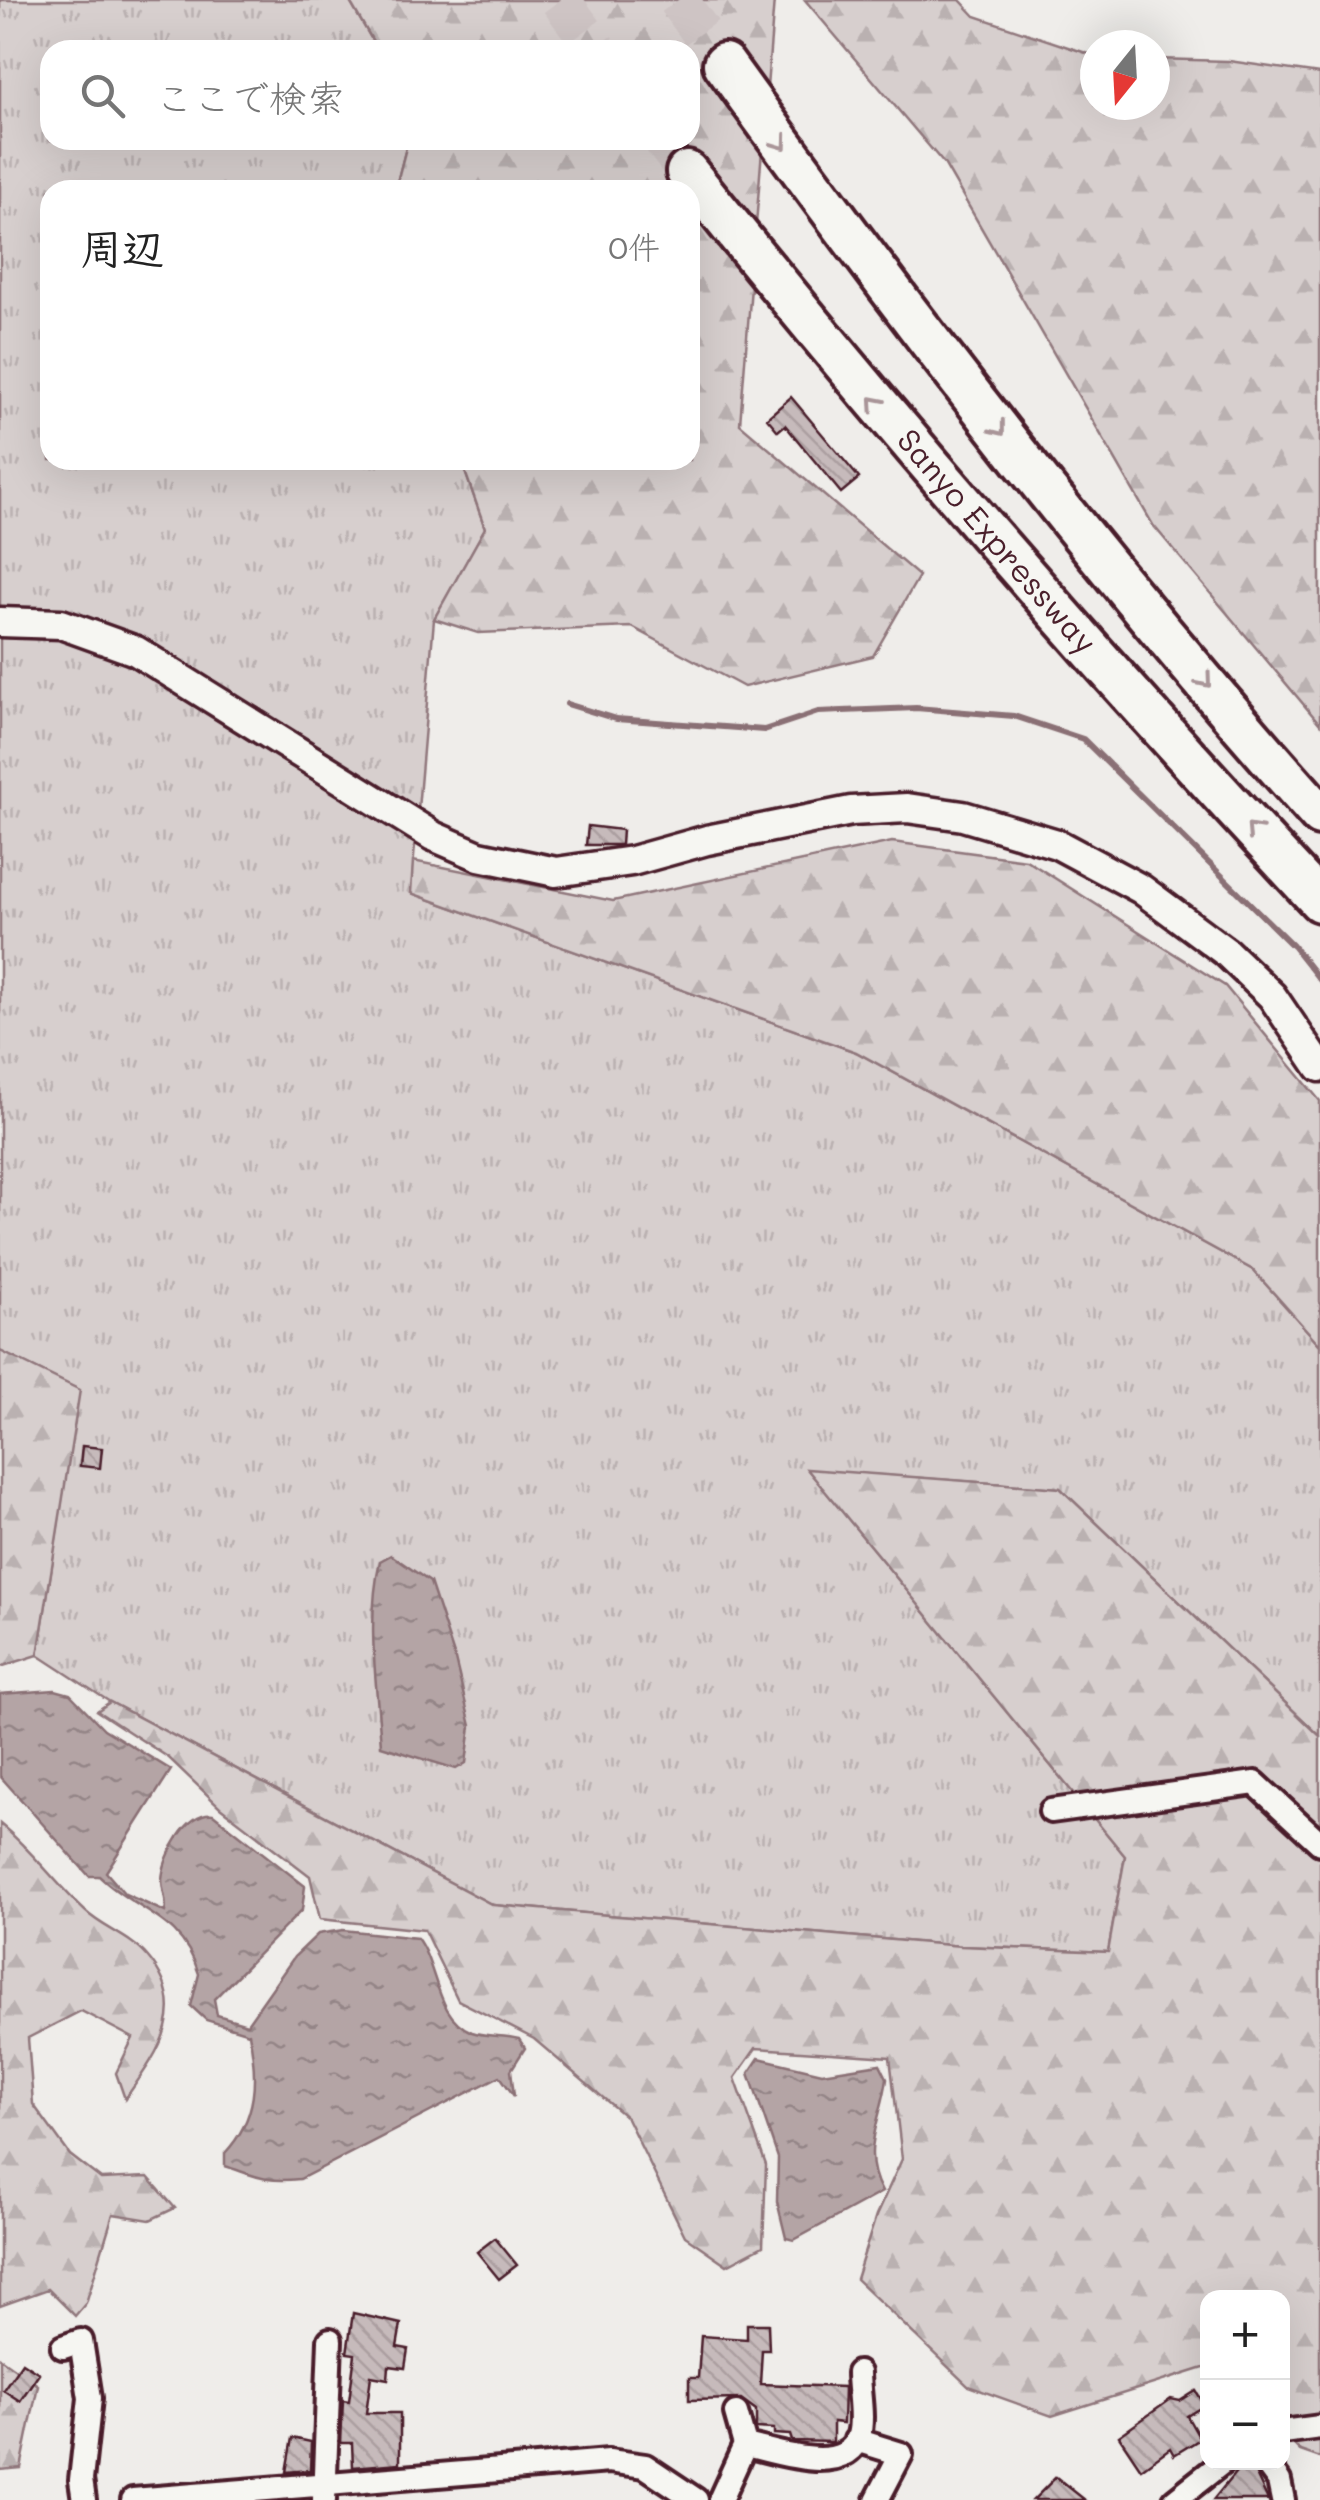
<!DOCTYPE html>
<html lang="ja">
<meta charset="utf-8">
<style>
body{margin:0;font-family:Mali,"Klee One",sans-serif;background:#f6f6f6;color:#222}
.controls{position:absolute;right:30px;bottom:30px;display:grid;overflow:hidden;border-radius:20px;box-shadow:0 10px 40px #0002}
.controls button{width:90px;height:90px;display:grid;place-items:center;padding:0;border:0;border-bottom:2px solid #e0e0e0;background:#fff;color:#222;font:50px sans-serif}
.compass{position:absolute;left:1080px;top:30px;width:90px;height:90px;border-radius:50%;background:#fff;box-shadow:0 10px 40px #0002;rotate:198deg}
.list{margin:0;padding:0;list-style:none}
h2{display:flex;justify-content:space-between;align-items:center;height:130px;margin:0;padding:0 40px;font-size:42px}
h2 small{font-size:32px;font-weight:400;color:#767676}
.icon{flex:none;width:55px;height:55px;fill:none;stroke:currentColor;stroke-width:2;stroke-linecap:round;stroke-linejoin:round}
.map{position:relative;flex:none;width:1320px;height:2500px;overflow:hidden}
.search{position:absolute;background:#fff;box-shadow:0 10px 40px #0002;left:40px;top:40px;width:660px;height:110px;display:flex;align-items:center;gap:25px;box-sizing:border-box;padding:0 35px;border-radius:30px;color:#767676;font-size:38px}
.panel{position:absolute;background:#fff;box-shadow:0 10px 40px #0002;left:40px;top:180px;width:660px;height:290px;border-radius:30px}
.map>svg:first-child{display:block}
.grass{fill:url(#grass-tufts);stroke:#90777c;stroke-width:2.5}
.forest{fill:url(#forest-firs);stroke:#90777c;stroke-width:2.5}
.water{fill:url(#water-ripples);stroke:#8a6f74;stroke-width:2.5}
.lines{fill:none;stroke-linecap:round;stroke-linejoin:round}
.stream{stroke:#8a6f74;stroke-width:6}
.building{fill:url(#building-back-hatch);stroke:#4a1f2b;stroke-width:2.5}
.motorway-tunnel{stroke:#cec4c4;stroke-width:40;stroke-dasharray:40 20;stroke-linecap:butt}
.minor-casing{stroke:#4a1f2b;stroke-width:30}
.tertiary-casing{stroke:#4a1f2b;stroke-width:35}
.motorway-casing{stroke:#4a1f2b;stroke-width:48}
.minor{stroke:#f6f6f2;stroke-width:22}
.tertiary{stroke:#f6f6f2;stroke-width:28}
.motorway{stroke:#f6f6f2;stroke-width:40}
.oneway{stroke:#a99598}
.labels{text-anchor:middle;stroke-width:9;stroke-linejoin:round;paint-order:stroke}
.street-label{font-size:32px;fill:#4a1f2b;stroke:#f6f6f2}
</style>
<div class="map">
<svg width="1320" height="2500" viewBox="0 0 1320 2500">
<defs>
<pattern id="grass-tufts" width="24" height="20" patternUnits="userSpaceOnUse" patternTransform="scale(2.5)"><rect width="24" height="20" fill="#d7cfce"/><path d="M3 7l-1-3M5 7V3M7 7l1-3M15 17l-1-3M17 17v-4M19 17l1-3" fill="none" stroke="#bab1b1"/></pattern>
<pattern id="forest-firs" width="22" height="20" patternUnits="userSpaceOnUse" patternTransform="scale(2.5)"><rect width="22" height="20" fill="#d7cfce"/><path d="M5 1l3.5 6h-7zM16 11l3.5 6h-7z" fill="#bab1b1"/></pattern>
<pattern id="water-ripples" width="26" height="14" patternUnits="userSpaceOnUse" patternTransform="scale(2.5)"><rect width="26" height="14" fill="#b4a4a5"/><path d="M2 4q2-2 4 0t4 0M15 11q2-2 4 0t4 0" fill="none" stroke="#948587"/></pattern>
<pattern id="building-back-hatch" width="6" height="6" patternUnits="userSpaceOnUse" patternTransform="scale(2.5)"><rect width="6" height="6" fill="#c6babb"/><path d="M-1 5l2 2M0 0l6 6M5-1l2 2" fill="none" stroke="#ac9fa1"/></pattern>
</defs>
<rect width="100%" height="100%" fill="#efedea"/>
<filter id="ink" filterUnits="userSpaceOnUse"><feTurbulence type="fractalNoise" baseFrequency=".01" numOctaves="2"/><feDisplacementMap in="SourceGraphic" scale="20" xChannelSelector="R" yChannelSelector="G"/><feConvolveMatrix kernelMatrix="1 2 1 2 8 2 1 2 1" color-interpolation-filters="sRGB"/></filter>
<g filter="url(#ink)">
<path class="grass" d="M0,0H349L378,50H50V140H408L395,190H50V460H461L485,528L434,619L411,893L856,1052L1253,1270L1320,1345V1736L1060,1488L808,1470L1125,1856L1108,1952L961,1946L493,1905L110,1702L38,1655L79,1390L0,1351Z"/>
<path class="forest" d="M349,0H774L740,424L919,576L873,656L744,687L632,627L478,633L434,619L485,528L461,460H690V190H395L408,140H690V50H378Z
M805,0H960L975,16L1095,56V105H1155V59L1229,61L1320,74V724L1153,525L945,165Z
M892,842L1026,860L1225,986L1320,1101V1345L1253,1270L856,1052L411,893L413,861L613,901Z
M0,1351L80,1390L38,1655L0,1667Z
M807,1469L1060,1488L1320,1736V2458L1300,2451L1283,2434L1282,2298H1208L1207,2367L1052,2416L968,2386L856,2279L876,2216L902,2159L890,2057L756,2048L735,2078L766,2165L763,2246L727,2265L685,2236L627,2118L534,2039L458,2000L424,1930L320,1919L310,1876L220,1807L169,1758L97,1711L110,1702L493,1905L961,1946L1108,1952L1125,1856Z
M0,1824C32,1850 55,1883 85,1911C103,1928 131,1937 147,1956C193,2008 157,2054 125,2099L116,2073L133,2038L81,2011L28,2038L33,2104L70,2155L101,2179L148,2177L175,2208L150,2220L113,2214L86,2303L75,2316L48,2289L0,2306Z
M0,2358L38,2385L21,2468L0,2470Z"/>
<path class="water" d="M391,1555L430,1582L454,1655L471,1726L466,1763L456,1769L381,1746C377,1685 366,1621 380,1561Z
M55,1690L70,1694L104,1729L171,1770L106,1872L125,1894L165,1912C168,1901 162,1892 162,1880C163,1856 187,1811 213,1814L305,1886L302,1910L214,1999L217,2015L247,2024L294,1957L318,1934L343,1930L417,1938C438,1966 435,2017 472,2032C486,2037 504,2035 519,2039L525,2048L511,2070L514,2096L500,2076L300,2179C264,2183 256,2176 225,2166V2153C258,2118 258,2078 249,2033L206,2020L191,2006L199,1974C181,1915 138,1914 99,1876H89L0,1776V1694Z
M759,2058L822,2073L880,2064L887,2078C882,2119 859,2151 882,2192L794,2240L786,2238L777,2201L778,2158L749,2073Z"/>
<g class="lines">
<path class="stream" d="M567,704L616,719L764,730L818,712L916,708L1014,716L1083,739L1293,946L1320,980"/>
</g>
<path class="building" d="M791,397L859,478L841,493L785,425L778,431L767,418Z
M588,826L622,830L621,845H586Z
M82,1446L102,1448L100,1468L80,1466Z
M495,2238L517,2265L499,2279L477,2252Z
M353,2313L401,2324L397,2347L408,2349L405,2368L389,2366L388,2379L371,2376L366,2413H400V2463L353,2467L352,2443H341L343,2400L349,2401L355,2354L347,2353Z
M747,2324H768L769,2350H762L760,2384L844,2387L843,2423L833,2422V2442L792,2441L790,2435L774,2434V2429L756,2428V2410L741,2399L689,2400V2378H698L701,2336L747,2339Z
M22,2362L39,2373L20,2401L3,2390Z
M1196,2391L1205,2405L1187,2416L1200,2439L1174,2455L1170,2448L1141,2469L1119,2436L1171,2399L1180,2401Z
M292,2438L311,2442L310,2470L286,2472Z
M1244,2462H1250L1268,2500H1213Z
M1056,2477L1085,2500H1033Z"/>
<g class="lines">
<path class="motorway-tunnel" d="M560,0L597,50
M678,0L724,64
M663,140L687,172"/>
<g class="minor-casing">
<path id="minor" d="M1051,1811L1255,1783L1320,1843
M63,2347L81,2341L90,2398L81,2480L84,2500
M1282,2432L1320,2427
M856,2440L901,2454L877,2500
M745,2445C772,2450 846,2479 859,2435C864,2418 858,2390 858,2373
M1265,2462L1279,2481L1283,2500
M133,2500L609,2461L645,2466L696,2500
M324,2500L330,2340
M720,2500L745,2445L736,2413
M1175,2500L1223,2462"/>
</g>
<g class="tertiary-casing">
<path id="tertiary" d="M0,622L61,624L136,651L433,836L479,856L556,872L632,861L707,840L851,811L907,808L963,816L1057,844L1141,889L1226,952L1272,996L1320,1067"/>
</g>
<g class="motorway-casing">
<g id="motorway">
<path d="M724,64C911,323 1107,577 1320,815"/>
<path id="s1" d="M687,172C889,423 1100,666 1320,901"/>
</g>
</g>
<use href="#minor" class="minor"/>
<use href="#tertiary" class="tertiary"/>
<use href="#motorway" class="motorway"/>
</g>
<defs><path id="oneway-chevron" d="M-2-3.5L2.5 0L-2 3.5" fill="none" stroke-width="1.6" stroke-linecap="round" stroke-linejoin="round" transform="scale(2.5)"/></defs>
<g class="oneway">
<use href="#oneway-chevron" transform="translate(781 143) rotate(54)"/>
<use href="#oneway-chevron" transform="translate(875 403) rotate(-131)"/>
<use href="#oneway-chevron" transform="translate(999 429) rotate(52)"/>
<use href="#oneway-chevron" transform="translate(1205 681) rotate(50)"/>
<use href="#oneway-chevron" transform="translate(1253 830) rotate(-133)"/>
</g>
</g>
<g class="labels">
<g class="street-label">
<text dy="11" stroke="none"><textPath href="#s1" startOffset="482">Sanyo Expressway</textPath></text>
</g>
</g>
</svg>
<div class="controls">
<button>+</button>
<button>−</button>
</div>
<svg class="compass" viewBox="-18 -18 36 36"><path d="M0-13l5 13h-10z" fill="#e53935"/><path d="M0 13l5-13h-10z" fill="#767676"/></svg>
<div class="search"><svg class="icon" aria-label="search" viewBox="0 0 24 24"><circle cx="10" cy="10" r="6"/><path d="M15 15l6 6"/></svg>ここで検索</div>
<section class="panel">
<h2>周辺<small>0件</small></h2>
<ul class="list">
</ul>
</section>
</div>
